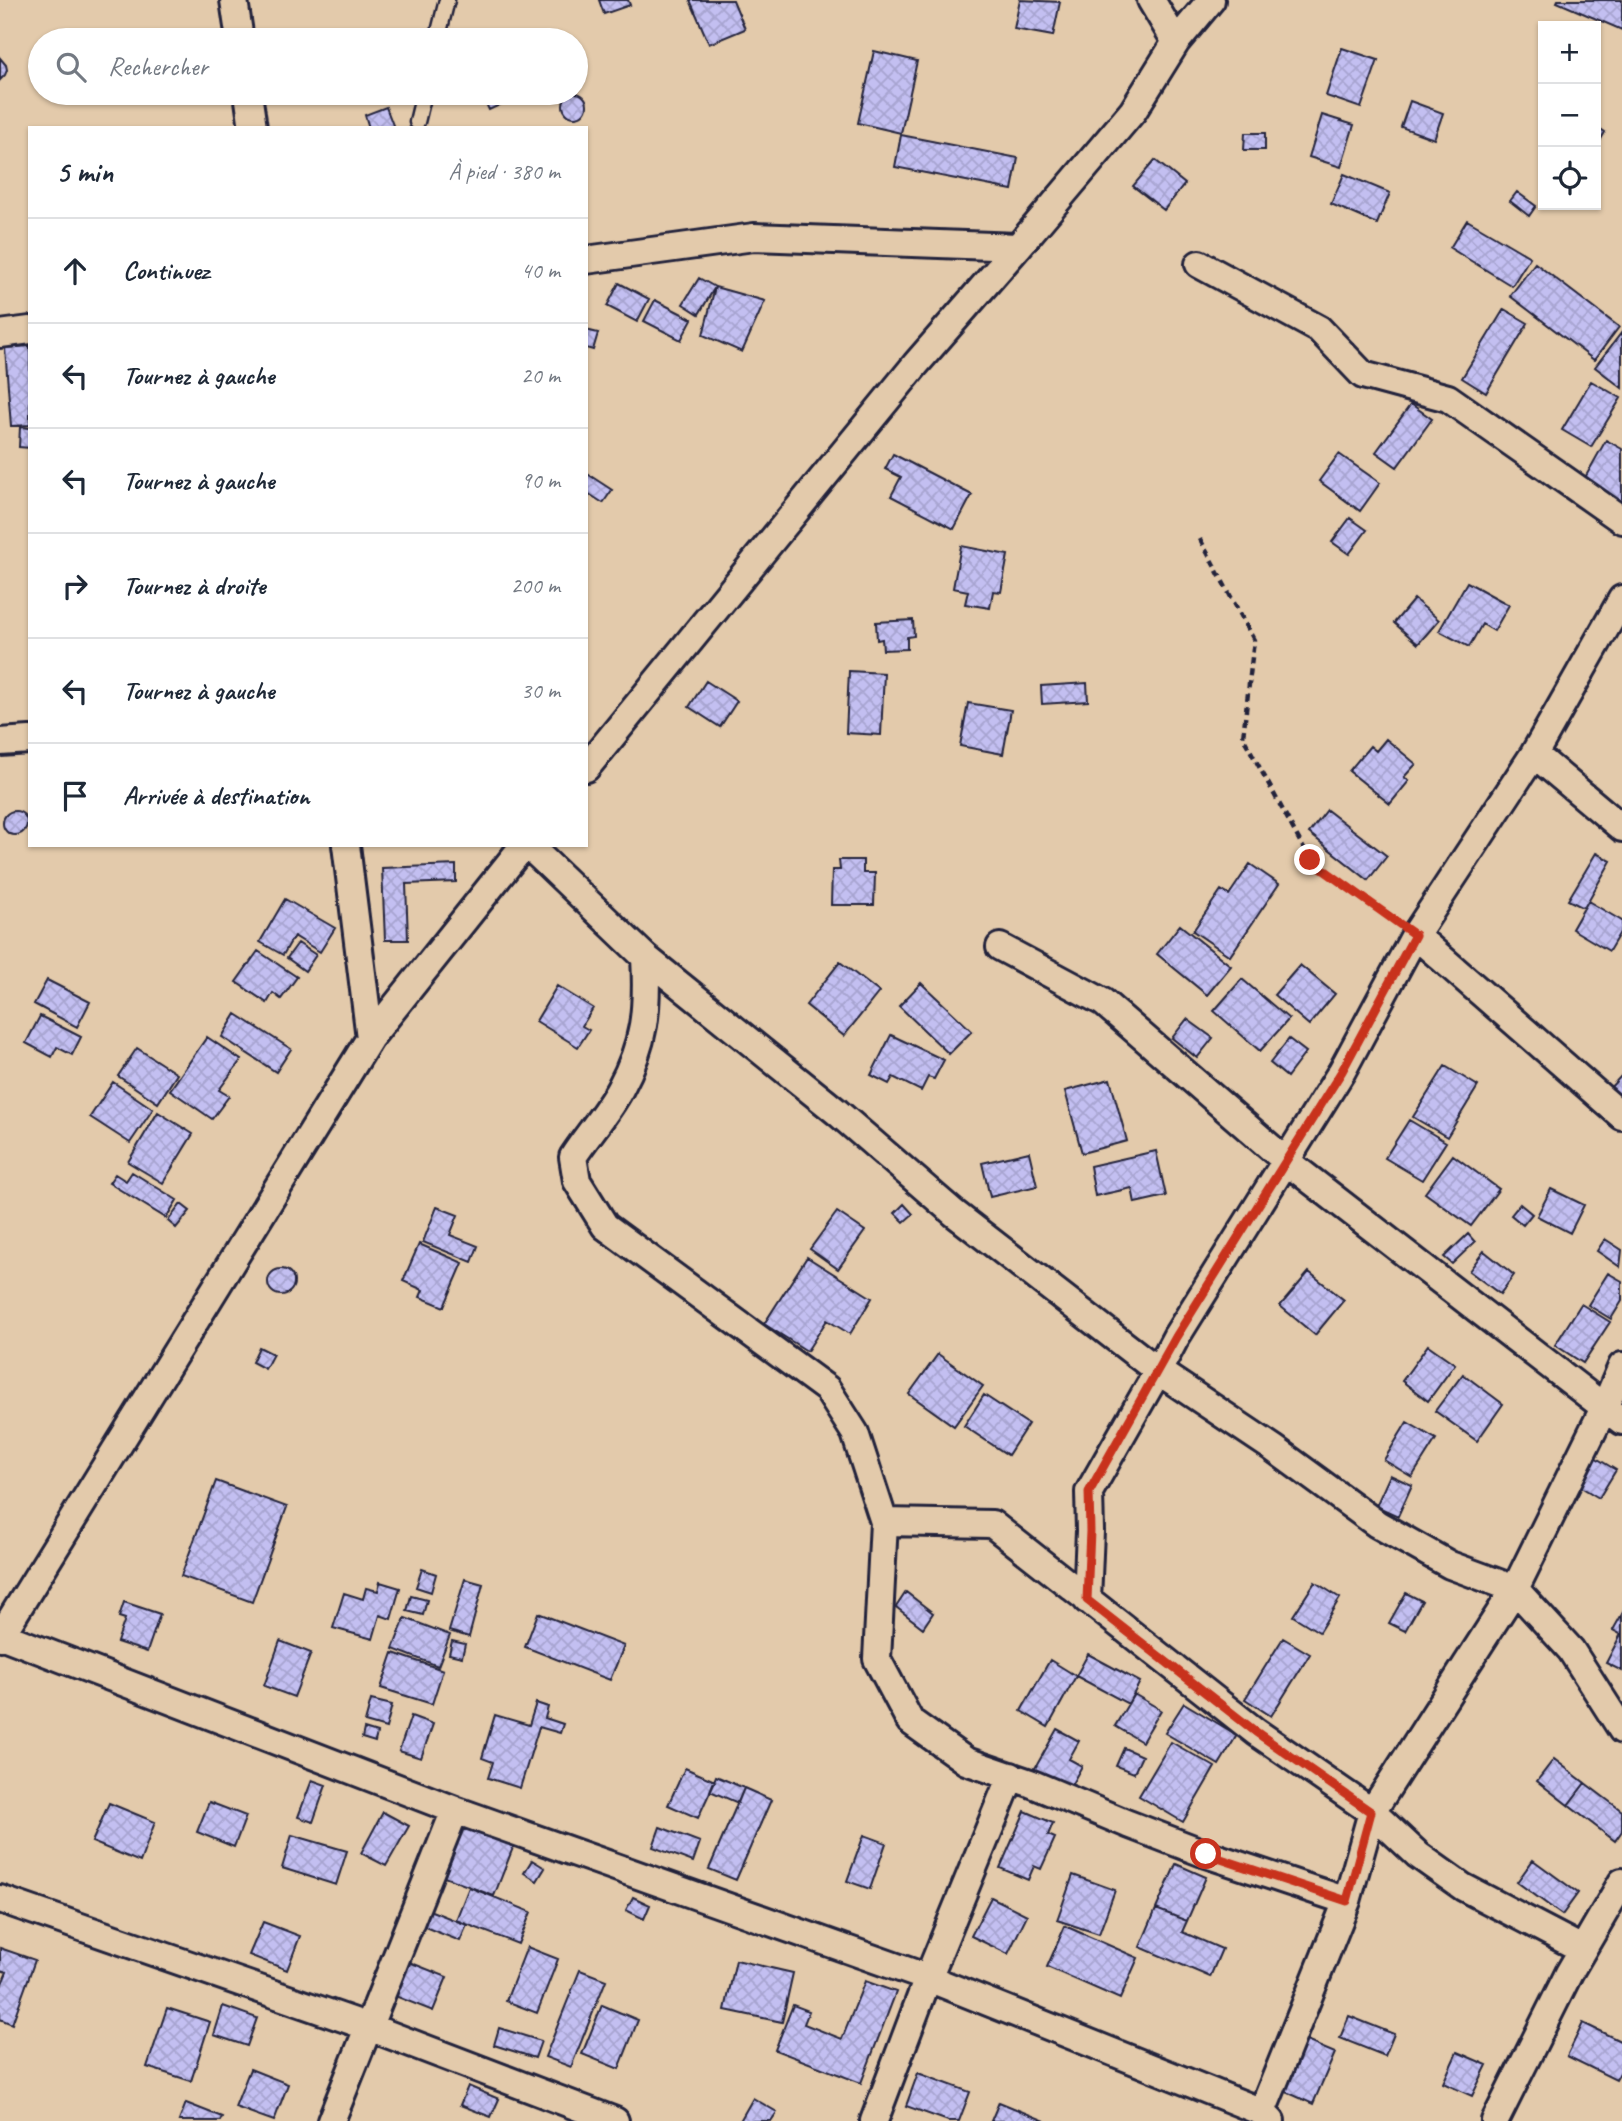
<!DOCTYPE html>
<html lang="fr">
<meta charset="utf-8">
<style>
body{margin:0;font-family:Caveat,sans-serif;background:#f2f2f3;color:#1f2937}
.controls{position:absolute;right:21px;top:21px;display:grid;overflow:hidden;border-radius:0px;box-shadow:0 2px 5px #0004}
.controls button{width:63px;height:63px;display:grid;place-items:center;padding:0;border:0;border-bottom:2px solid #e0e1e3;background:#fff;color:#1f2937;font:35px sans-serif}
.stop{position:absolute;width:21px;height:21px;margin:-16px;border:5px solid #c8321e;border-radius:50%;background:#fff}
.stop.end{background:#c8321e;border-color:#fff;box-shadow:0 2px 7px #0008}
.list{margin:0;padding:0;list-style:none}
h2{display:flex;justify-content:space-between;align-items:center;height:91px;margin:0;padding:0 28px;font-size:30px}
h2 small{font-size:23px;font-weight:400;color:#747a83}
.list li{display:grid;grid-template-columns:46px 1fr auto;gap:21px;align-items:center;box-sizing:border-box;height:105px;padding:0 28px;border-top:2px solid #e0e1e3}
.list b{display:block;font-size:26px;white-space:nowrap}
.list em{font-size:23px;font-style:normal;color:#747a83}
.icon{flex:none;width:38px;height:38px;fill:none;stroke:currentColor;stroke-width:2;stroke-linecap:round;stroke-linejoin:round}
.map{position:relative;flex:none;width:1622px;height:2121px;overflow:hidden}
.search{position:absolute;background:#fff;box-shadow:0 2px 5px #0004;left:28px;top:28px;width:560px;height:77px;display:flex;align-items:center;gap:18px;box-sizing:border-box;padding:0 24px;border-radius:38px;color:#747a83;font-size:26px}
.panel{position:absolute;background:#fff;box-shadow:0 2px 5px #0004;left:28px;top:126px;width:560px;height:721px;border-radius:0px}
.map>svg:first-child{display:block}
.building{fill:url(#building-cross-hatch);stroke:#22223b;stroke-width:2}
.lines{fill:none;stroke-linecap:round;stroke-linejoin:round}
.service-casing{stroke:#22223b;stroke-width:19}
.minor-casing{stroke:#22223b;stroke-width:32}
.path{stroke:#22223b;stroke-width:4.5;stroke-dasharray:7 5;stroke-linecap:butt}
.service{stroke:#e3caab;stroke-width:14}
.minor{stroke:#e3caab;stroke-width:26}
.route{stroke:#c8321e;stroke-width:9}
</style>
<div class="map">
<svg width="1622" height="2121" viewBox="0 0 1622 2121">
<defs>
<pattern id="building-cross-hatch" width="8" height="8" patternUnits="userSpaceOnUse" patternTransform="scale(1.75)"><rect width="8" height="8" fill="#c3bff1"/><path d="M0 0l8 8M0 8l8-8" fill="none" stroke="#a7a4d0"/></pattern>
</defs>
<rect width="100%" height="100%" fill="#e3caab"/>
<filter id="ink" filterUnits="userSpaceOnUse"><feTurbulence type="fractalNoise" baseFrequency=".0143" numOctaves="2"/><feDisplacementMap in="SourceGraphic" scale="14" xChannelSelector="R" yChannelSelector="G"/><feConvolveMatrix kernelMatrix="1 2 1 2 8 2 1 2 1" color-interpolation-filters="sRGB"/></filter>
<g filter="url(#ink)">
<path class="building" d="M599,0H628L630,5L604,14Z
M690,0H733L745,29L709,44Z
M1020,0L1060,2L1053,36L1014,29Z
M1558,0H1622V30L1557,2Z
M1342,48L1378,60L1361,108L1326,96Z
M874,51L917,61L901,133L858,123Z
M0,58L6,65L7,70L5,75L0,80Z
M563 105a12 12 0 1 1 24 0a12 12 0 1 1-24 0Z
M481,93H518L519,96L489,110Z
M1410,101L1443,113L1434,139L1401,127Z
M386,107L394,128H369L365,115Z
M1322,115L1354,125L1341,167L1309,157Z
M1596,126L1605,132L1596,148Z
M1245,133H1265V150H1244Z
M901,135L1018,158L1012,190L895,167Z
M1155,160L1185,184L1164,210L1133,186Z
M1344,174L1390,193L1377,224L1331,204Z
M1517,192L1536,206L1529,216L1510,201Z
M1467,220L1530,257L1512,286L1450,248Z
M1535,263L1619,327L1594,360L1510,296Z
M699,278L715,287L699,314L683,304Z
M619,283L649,299L637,322L607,306Z
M715,287L765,301L742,352L703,335Z
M655,300L692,319L681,340L644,321Z
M1504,309L1528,323L1486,393L1462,378Z
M586,330L598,333L593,350L586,348Z
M1622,332V388L1595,367Z
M30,346V425L11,426L5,348Z
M1591,381L1621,398L1591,447L1562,430Z
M1411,404L1432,419L1397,467L1376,452Z
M20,427L30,428V448L19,447Z
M1606,440L1622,449V505L1582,483Z
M893,454L972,495L954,529L891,496L901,477L885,469Z
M1339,454L1380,483L1360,511L1319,481Z
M586,473L612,490L603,503L586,492Z
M1350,518L1367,530L1349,554L1332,542Z
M961,546L1008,555L1001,592L993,591L990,608L965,604L968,591L953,588Z
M1467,582L1509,605L1494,631L1482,624L1469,647L1439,631Z
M1414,599L1439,620L1418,644L1394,623Z
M913,620L914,636L907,637V649L883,650L882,639L877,640L876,622Z
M849,671L884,673L881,735L846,733Z
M706,681L737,701L720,727L689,707Z
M1087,683L1088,701L1042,704L1041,686Z
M968,703L1011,710L1003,754L960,746Z
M1386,739L1416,764L1404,777L1409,781L1390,804L1349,771L1370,746L1376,751Z
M1327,810L1387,856L1368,880L1309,833Z
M3 823a12 12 0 1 1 24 0a12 12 0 1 1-24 0Z
M1596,853L1611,861L1584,908L1568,900Z
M839,860H863V873H875L874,905H831L832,870H840Z
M1250,864L1279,884L1230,956L1193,931L1221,890L1229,895Z
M456,865V882L406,884L408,940H385L382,868Z
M285,899L335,928L320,952L294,936L283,955L260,942Z
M1588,901L1622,921V929L1609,951L1572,929Z
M1180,925L1231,966L1207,995L1157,954Z
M298,943L316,955L305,971L287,958Z
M258,951L297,977L281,999L273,993L267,1003L236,982Z
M840,962L879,992L844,1036L806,1005Z
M1300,965L1335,994L1309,1025L1274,995Z
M1242,979L1289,1019L1260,1051L1214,1011Z
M47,980L90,1002L77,1027L34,1004Z
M921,983L972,1031L949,1054L899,1006Z
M557,986L593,1008L582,1026L589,1030L578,1047L536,1021Z
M236,1014L291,1049L276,1072L222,1037Z
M40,1016L81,1037L72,1055L57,1047L52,1057L26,1043Z
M1187,1019L1213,1038L1197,1058L1172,1038Z
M891,1035L944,1060L934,1079L928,1077L921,1091L893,1077L889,1084L871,1075Z
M207,1037L241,1060L219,1090L229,1096L212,1119L170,1090Z
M1289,1039L1306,1052L1287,1077L1270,1063Z
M137,1048L177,1074L158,1103L118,1076Z
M1445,1066L1478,1086L1447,1137L1413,1117Z
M1622,1075V1102L1608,1090Z
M1110,1079L1127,1141L1082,1153L1065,1091Z
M113,1082L153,1109L130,1143L90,1117Z
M158,1112L193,1134L163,1183L128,1162Z
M1409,1120L1446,1142L1422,1180L1385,1158Z
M1156,1151L1166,1196L1135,1203L1132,1188L1095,1196L1090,1166Z
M1029,1152L1037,1186L990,1197L982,1163Z
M1453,1155L1499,1189L1471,1226L1425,1193Z
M132,1172L177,1200L166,1218L109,1183L115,1174L126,1181Z
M1551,1189L1584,1205L1570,1233L1537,1216Z
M181,1204L190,1211L176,1228L168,1221Z
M904,1204L913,1214L904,1222L895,1213Z
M1520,1204L1532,1214L1523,1225L1511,1215Z
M437,1207L458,1215L450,1235L478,1246L472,1262L423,1242Z
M837,1212L865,1231L838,1269L810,1249Z
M1468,1234L1475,1242L1452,1264L1444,1257Z
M1605,1239L1622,1250L1620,1267L1597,1251Z
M419,1244L463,1263L444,1307L420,1297L423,1290L403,1281Z
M1484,1251L1514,1275L1500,1294L1469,1271Z
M807,1257L872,1298L850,1334L827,1320L807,1351L764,1324Z
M268 1282a13 13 0 1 1 26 0a13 13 0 1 1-26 0Z
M1309,1272L1344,1300L1315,1335L1280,1306Z
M1608,1273L1622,1281V1301L1611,1319L1588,1305Z
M1581,1304L1610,1322L1583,1363L1555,1345Z
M1428,1345L1455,1364L1428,1401L1402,1381Z
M259,1347L273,1354L265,1369L252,1362Z
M938,1354L983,1386L954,1426L909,1394Z
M1463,1374L1503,1404L1477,1441L1435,1411Z
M984,1395L1028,1424L1008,1455L964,1426Z
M1407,1422L1436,1439L1412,1477L1384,1460Z
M1588,1453L1616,1470L1599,1498L1571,1481Z
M1390,1475L1412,1485L1398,1516L1376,1506Z
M216,1481L287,1507L252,1602L181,1576Z
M422,1569L436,1574L431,1592L416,1587Z
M465,1579L483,1584L469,1637L449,1631Z
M380,1582L400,1588L391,1619L380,1615L373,1639L333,1628L344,1593L363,1599L366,1588L378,1591Z
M1315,1582L1340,1598L1319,1632L1293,1616Z
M906,1592L933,1613L923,1628L896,1607Z
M1406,1593L1422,1601L1405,1631L1389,1623Z
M411,1596L427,1600L423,1615L407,1611Z
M124,1602L160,1614L147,1652L117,1642L125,1619L119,1617Z
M538,1613L624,1646L610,1680L525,1647Z
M1622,1614V1635L1613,1630Z
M405,1618L450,1635L438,1666L393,1649Z
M1621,1634L1622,1635V1671L1606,1663Z
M1283,1638L1310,1654L1271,1716L1245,1699Z
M280,1641L311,1653L294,1697L264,1686Z
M452,1641L465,1644L462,1657L449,1654Z
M393,1653L443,1670L432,1704L381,1688Z
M1088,1654L1140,1682L1128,1704L1076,1676Z
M1050,1660L1076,1676L1048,1727L1021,1711Z
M1134,1694L1161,1710L1142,1742L1115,1726Z
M371,1700L392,1705L386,1728L365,1722Z
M536,1703L548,1707L545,1718L563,1724L560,1733L539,1727L520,1788L488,1778L493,1762L482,1758L495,1715L529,1725Z
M1184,1703L1237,1735L1219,1765L1165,1733Z
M411,1716L433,1724L421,1758L399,1751Z
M364,1729L377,1733L375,1742L362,1738Z
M1057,1729L1079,1741L1069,1759L1082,1766L1069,1789L1034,1770Z
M1171,1742L1215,1767L1183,1822L1139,1796Z
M1124,1748L1142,1756L1134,1773L1116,1766Z
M1554,1759L1585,1783L1568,1805L1537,1781Z
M685,1768L715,1781L698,1818L668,1805Z
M716,1776L744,1788L738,1803L710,1791Z
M312,1780L326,1785L313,1822L298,1817Z
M1585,1783L1622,1811V1831L1615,1841L1568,1805Z
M744,1788L771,1800L736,1880L709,1869Z
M209,1802L246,1816L234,1847L197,1832Z
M109,1803L155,1822L140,1862L92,1842Z
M1025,1811L1053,1823L1048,1835L1055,1838L1041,1869L1034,1866L1028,1880L1000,1868Z
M383,1812L409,1826L386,1866L361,1853Z
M464,1826L514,1845L494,1896L444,1877Z
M660,1827L700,1842L693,1862L653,1847Z
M292,1835L347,1851L336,1885L282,1868Z
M864,1835L886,1843L870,1889L847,1881Z
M532,1860L545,1868L537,1881L524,1873Z
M1533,1860L1578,1893L1562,1915L1517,1882Z
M1176,1864L1206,1877L1187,1921L1156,1909Z
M1073,1875L1115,1890L1099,1934L1057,1920Z
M469,1887L531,1912L518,1944L456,1920Z
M633,1897L650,1905L644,1919L626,1910Z
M991,1897L1027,1915L1008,1954L971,1936Z
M424,1908L467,1925L460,1941L417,1924Z
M1156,1909L1187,1921L1182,1932L1222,1949L1210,1977L1140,1947Z
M263,1922L300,1936L287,1970L249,1955Z
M1065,1926L1138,1958L1120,1999L1047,1967Z
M527,1947L558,1959L537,2013L506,2001Z
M0,1948L35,1960L12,2024L0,2019V1988L7,1972L0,1970Z
M736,1960L793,1973L782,2022L725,2010Z
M409,1962L447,1977L433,2011L395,1996Z
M580,1970L606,1980L571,2067L545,2057Z
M865,1981L896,1992L861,2083L775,2050L793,2005L809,2011L804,2024L842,2039Z
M602,2005L638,2020L619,2069L582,2054Z
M223,2006L257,2018L247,2046L214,2035Z
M167,2008L210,2022L191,2081L147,2067Z
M1349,2016L1394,2034L1385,2056L1340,2038Z
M1583,2023L1622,2042V2069L1616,2080L1567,2056Z
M499,2028L541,2041L535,2058L494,2045Z
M1304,2040L1335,2053L1313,2104L1282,2090Z
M1457,2052L1487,2065L1472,2096L1443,2083Z
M250,2069L288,2084L274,2121L235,2107Z
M918,2073L970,2092L959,2121H948L906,2106Z
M468,2086L499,2099L491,2117L460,2105Z
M753,2098L777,2112L771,2121H740Z
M999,2102L1045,2121H991Z
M186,2103L222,2117L220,2121H179Z"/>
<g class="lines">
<g class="service-casing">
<path id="service" d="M437,40L447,0
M417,122L424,93"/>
</g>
<g class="minor-casing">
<path id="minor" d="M234,0L240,40
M1151,0L1176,42
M248,93L253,128
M586,260L754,237L1018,247L1133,111L1176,42L1211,0
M1199,264L1319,329L1363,375L1448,398L1622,520
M0,334L30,330
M1622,599L1534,754L1415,935L1342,1071L1176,1337L1158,1371L1273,1448L1377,1524L1450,1565L1515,1589L1571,1650L1622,1730
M0,742L30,740
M1534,754L1622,828
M586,768L916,364L1018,247
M528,845L645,957C648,1009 645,1043 620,1089C607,1113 588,1134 573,1157L577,1181L605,1226L827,1389L855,1433L884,1522L877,1659L910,1721L966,1761L1030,1783L1128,1824L1206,1854L1347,1901
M1415,935L1622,1116
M1000,947L1103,1002L1286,1161L1622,1421
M645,957L837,1112L954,1213L1158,1371L1089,1492L1090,1531L1087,1600
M370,1038L524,845
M884,1522L992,1524L1256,1732L1372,1812L1418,1855L1463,1887L1582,1949
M1,1635L455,1810L928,1978L1262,2112L1271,2121
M0,1637L370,1038L346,845
M0,1899L369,2027L615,2121
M1262,2112L1347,1901L1372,1812L1515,1589L1605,1406L1622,1366
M331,2121L455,1810
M874,2121L928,1978L1011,1776
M1495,2121L1569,1973L1622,1882"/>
</g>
<path class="path" d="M1200,539L1254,640L1243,737L1310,860L1396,921"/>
<use href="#service" class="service"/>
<use href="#minor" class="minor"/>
</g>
</g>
<g class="lines" filter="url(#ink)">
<path class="route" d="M1206,1854L1347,1901L1371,1812L1256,1732L1087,1600L1090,1531L1089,1492L1176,1337L1342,1071L1415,935L1310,860"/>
</g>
</svg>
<div class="controls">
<button>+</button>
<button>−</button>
<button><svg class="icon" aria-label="locate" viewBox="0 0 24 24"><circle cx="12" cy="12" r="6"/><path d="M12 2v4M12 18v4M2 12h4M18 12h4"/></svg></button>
</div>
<div class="stop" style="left:1206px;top:1854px"></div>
<div class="stop end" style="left:1310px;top:860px"></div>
<div class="search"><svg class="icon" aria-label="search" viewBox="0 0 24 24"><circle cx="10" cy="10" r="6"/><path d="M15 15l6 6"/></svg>Rechercher</div>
<section class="panel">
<h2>5 min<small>À pied · 380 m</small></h2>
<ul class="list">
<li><svg class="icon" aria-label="ahead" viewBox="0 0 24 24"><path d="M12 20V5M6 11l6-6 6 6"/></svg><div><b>Continuez</b></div><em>40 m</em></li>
<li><svg class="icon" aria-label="left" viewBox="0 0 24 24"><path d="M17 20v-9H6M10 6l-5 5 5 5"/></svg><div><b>Tournez à gauche</b></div><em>20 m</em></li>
<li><svg class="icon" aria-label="left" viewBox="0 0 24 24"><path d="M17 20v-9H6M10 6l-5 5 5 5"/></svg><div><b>Tournez à gauche</b></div><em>90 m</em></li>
<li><svg class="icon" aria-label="right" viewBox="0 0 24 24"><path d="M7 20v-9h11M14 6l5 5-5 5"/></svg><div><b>Tournez à droite</b></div><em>200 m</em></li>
<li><svg class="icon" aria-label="left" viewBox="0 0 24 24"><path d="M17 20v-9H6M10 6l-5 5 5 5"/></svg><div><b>Tournez à gauche</b></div><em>30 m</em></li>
<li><svg class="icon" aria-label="arrive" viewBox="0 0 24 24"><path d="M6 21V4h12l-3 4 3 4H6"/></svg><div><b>Arrivée à destination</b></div></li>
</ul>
</section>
</div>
